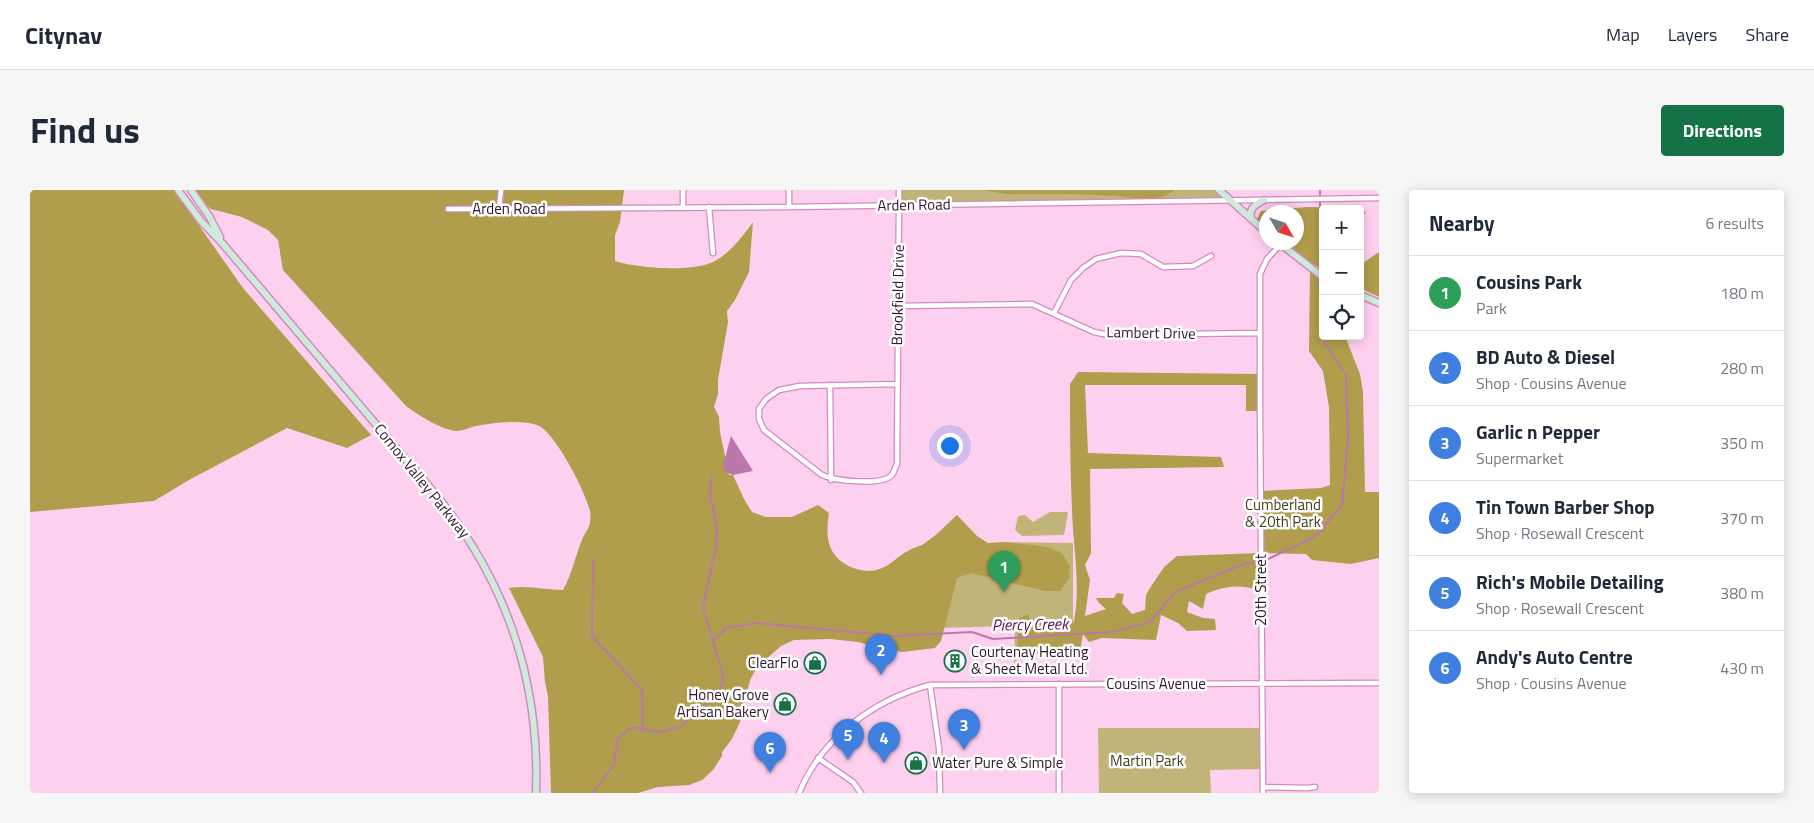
<!DOCTYPE html>
<meta charset="utf-8">
<style>
body{margin:0;font-family:"Titillium Web",sans-serif;background:#f6f6f7;color:#1f2937}
.controls{position:absolute;right:15px;top:15px;display:grid;overflow:hidden;border-radius:5px;box-shadow:0 2px 12px #0003}
.controls button{width:45px;height:45px;display:grid;place-items:center;padding:0;border:0;border-bottom:1px solid #e0e1e3;background:#fff;color:#1f2937;font:25px sans-serif}
.compass{position:absolute;left:1229px;top:15px;width:45px;height:45px;border-radius:50%;background:#fff;box-shadow:0 2px 12px #0003;rotate:129deg}
.you{position:absolute;left:919px;top:255px;width:18px;height:18px;margin:-12px;border:4px solid #fff;border-radius:50%;background:#1a73e8;box-shadow:0 0 0 8px #1a73e833}
.badge{display:grid;place-items:center;width:32px;height:32px;border-radius:50%;background:#157247;color:#fff;font-size:16px;font-weight:700}
.pin{position:absolute;translate:-50% -41px;filter:drop-shadow(0 1px 2px #0008)}
.pin::after{content:'';position:absolute;top:26px;width:18px;height:15px;background:inherit;clip-path:polygon(0 0,100% 0,50% 100%)}
.list{margin:0;padding:0;list-style:none}
h2{display:flex;justify-content:space-between;align-items:center;height:65px;margin:0;padding:0 20px;font-size:21px}
h2 small{font-size:16px;font-weight:400;color:#747a83}
.list li{display:grid;grid-template-columns:32px 1fr auto;gap:15px;align-items:center;box-sizing:border-box;height:75px;padding:0 20px;border-top:1px solid #e0e1e3}
.list b{display:block;font-size:19px;white-space:nowrap}
.list p{margin:0;font-size:16px;white-space:nowrap;color:#747a83}
.list em{font-size:16px;font-style:normal;color:#747a83}
.icon{flex:none;width:28px;height:28px;fill:none;stroke:currentColor;stroke-width:2;stroke-linecap:round;stroke-linejoin:round}
.map{position:relative;flex:none;width:1349px;height:603px;overflow:hidden;border-radius:5px}
header{display:flex;align-items:center;gap:30px;box-sizing:border-box;height:70px;padding:0 25px;background:#fff;border-bottom:1px solid #e0e1e3}
header strong{font-size:24px}
nav{display:flex;gap:28px;margin-inline-start:auto;font-size:18px}
.intro{display:flex;align-items:center;justify-content:space-between;box-sizing:border-box;height:120px;padding:0 30px}
h1{margin:0;font-size:35px}
.button{padding:12px 22px;border-radius:5px;background:#157247;color:#fff;font-size:18px;font-weight:700}
main{display:flex;gap:30px;padding:0 30px}
aside{flex:1;background:#fff;border-radius:5px;box-shadow:0 2px 12px #0003}
.map>svg:first-child{display:block}
.green{fill:#c1b478}
.forest{fill:#b09e4c}
.water{fill:#bb78a9}
.lines{fill:none;stroke-linecap:round;stroke-linejoin:round}
.stream{stroke:#bb78a9;stroke-width:2}
.street-casing{stroke:#d38bbf;stroke-width:7}
.secondary-casing{stroke:#d38bbf;stroke-width:9}
.street{stroke:#fff;stroke-width:4.5}
.secondary{stroke:#cdeada;stroke-width:6}
.labels{text-anchor:middle;stroke-width:5;stroke-linejoin:round;paint-order:stroke}
.street-label{font-size:15px;fill:#301529;stroke:#fff}
.park-label{font-size:15px;fill:#453d19;stroke:#fff}
.poi-label{font-size:15px;fill:#301529;stroke:#fff;text-anchor:start}
.water-label{font-size:16px;font-style:italic;fill:#5d0a4e;stroke:#fff}
</style>
<header>
<strong>Citynav</strong>
<nav><a>Map</a><a>Layers</a><a>Share</a></nav>
</header>
<div class="intro"><h1>Find us</h1><a class="button">Directions</a></div>
<main>
<div class="map">
<svg width="1349" height="603" viewBox="0 0 1349 603">
<rect width="100%" height="100%" fill="#fed0f0"/>
<path class="green" d="M869,0H1189L1202,11L869,15Z
M1020,322H1038L1034,345L992,346L985,340L988,326L995,325L1003,332Z
M972,352L1043,353V434L988,436L986,483L984,482L985,436L907,438L904,371Z
M1068,538H1232L1233,579L1180,580L1181,603H1069Z"/>
<path class="forest" d="M0,0H144L213,98L341,245L317,258L257,238L159,290L124,311L0,322Z
M160,0H594L590,32L585,45V71C606,78 665,83 685,71C700,63 713,46 723,32L719,82L705,110L697,121L698,132L688,190V204L684,217L689,227L690,242L699,285H703L714,309L722,322L735,327H762L788,315L799,323C796,343 796,360 812,372C824,380 839,384 852,378C861,375 869,365 878,361C882,358 887,357 892,355C905,347 916,335 927,325L947,346L958,353L972,352L1002,355L1017,357L1032,363L1040,376L1039,389L1030,401H1015L941,383L927,388L911,451L905,458L873,462L859,460L828,452L800,449L764,450L751,456L727,477L720,490L710,532L702,549L692,562V566L683,580L672,590L659,595L628,597L608,603H521L518,506L515,492L513,467L479,398C498,395 514,400 533,400C542,384 545,367 552,350C554,344 559,339 560,333C560,330 561,325 560,321C556,303 525,241 507,235C491,229 462,233 446,236C440,237 433,241 427,241C411,240 388,225 376,216L253,80L248,50L238,40L212,27L181,19L169,10Z
M952,0H1145L1135,6L1120,10L1089,6L1043,4H977Z
M1277,17L1331,18L1336,23L1330,26V19H1293V80L1268,64L1255,53L1266,52V22H1236V37L1227,29L1231,21Z
M1349,62V107L1330,98V75Z
M1280,78L1293,87V146H1315L1330,184L1333,202L1335,302H1349V368L1321,374L1282,370L1276,364L1231,363V401C1213,394 1194,395 1176,404L1173,419L1159,411L1157,422L1173,428L1185,429L1186,440L1157,441L1148,433L1131,425L1126,450L1072,448L1059,452L1053,444L1049,466L993,463L987,459L988,429L998,424L1002,432L1026,434L1044,431C1051,395 1043,357 1042,320C1040,278 1040,236 1040,194L1048,182L1230,184V221H1216V195H1055L1058,263L1191,267L1194,277L1060,279L1061,363L1055,375L1060,390L1055,426L1076,419L1069,413L1066,408H1084L1087,403L1094,404L1092,413L1102,424L1115,420L1116,405L1120,398L1134,377L1147,366L1231,363L1230,301L1291,298L1300,295L1299,217L1293,181L1279,161Z"/>
<path class="water" d="M701,246L723,281L703,285L695,282L693,275Z"/>
<g class="lines">
<path class="stream" d="M1290,0V82
M1290,87L1289,93L1293,107
M563,369L562,446L612,500L613,541
M683,451L696,438L727,433L864,446L942,442L963,449L1082,442L1120,432L1145,402L1214,374L1232,372L1286,346L1312,315L1318,249L1316,185L1294,152V146
M563,603L584,575L588,548L602,537L629,542L650,537L688,503L694,489L673,417L686,356L687,338L680,303L682,287"/>
<g class="street-casing">
<path id="street" d="M653,0V18
M679,17L683,63
M759,17V0
M418,19L759,17L1349,8
M469,19L471,0
M868,116L1002,114L1064,142L1079,145L1230,143
M1024,123L1041,90L1053,78L1066,69L1091,63L1111,64L1133,77L1163,76L1181,66
M868,194L770,196L749,200L736,209L729,219V229L734,240L792,285C805,291 852,296 862,285C864,282 865,278 867,274L869,15V0
M800,195L801,290
M1029,494V603
M900,495L909,558L910,603
M788,568L823,592L831,603
M1233,597L1277,598L1285,597
M769,603C792,548 843,510 900,495L1349,493
M1233,603L1230,221V84L1237,69L1250,55"/>
</g>
<g class="secondary-casing">
<path id="secondary" d="M148,0L171,31L192,53L406,305C477,392 510,491 506,603
M161,0L179,26L190,47
M1189,0L1236,42
M1221,28C1219,18 1225,15 1234,10
M1248,52L1293,87
M1330,105L1349,113"/>
</g>
<use href="#street" class="street"/>
<use href="#secondary" class="secondary"/>
</g>
<defs>
<g id="building-ring" transform="scale(1.125)"><circle r="9.5" fill="#fff" stroke="#157247" stroke-width="1.5"/><path d="M-4-6H4V6H1V3H-1V6H-4ZM-2.5-4.3h1.7v1.8h-1.7ZM.8-4.3h1.7v1.8H.8ZM-2.5-1h1.7V.8h-1.7ZM.8-1h1.7V.8H.8Z" fill="#157247"/></g>
<g id="shop-ring" transform="scale(1.125)"><circle r="9.5" fill="#fff" stroke="#157247" stroke-width="1.5"/><path d="M-5-2.5h2.3a2.7 3.5 0 0 1 5.4 0H5L5.5 6h-11ZM-1.5-2.5h3a1.5 2.3 0 0 0-3 0Z" fill="#157247"/></g>
</defs>
<g fill-rule="evenodd">
<use href="#building-ring" x="925" y="471"/>
<use href="#shop-ring" x="785" y="473"/>
<use href="#shop-ring" x="755" y="514"/>
<use href="#shop-ring" x="886" y="573"/>
</g>
<g class="labels">
<g class="street-label">
<text transform="translate(884 15) rotate(-1)" y="5">Arden Road</text>
<text x="479" y="24">Arden Road</text>
<text transform="translate(868 105) rotate(-89)" y="5">Brookfield Drive</text>
<text transform="translate(1121 143) rotate(1)" y="5">Lambert Drive</text>
<text transform="translate(392 291) rotate(51)" y="5">Comox Valley Parkway</text>
<text transform="translate(1231 400) rotate(-90)" y="5">20th Street</text>
<text x="1126" y="499">Cousins Avenue</text>
</g>
<g class="park-label">
<text x="1253" y="320">Cumberland<tspan x="1253" dy="17">&amp; 20th Park</tspan></text>
<text x="1117" y="576">Martin Park</text>
</g>
<g class="poi-label">
<text x="941" y="467">Courtenay Heating<tspan x="941" dy="17">&amp; Sheet Metal Ltd.</tspan></text>
<text x="769" y="478" text-anchor="end">ClearFlo</text>
<text x="739" y="510" text-anchor="end">Honey Grove<tspan x="739" dy="17">Artisan Bakery</tspan></text>
<text x="902" y="578">Water Pure &amp; Simple</text>
</g>
<g class="water-label">
<text transform="translate(1000 434) rotate(-1)" y="6">Piercy Creek</text>
</g>
</g>
</svg>
<div class="controls">
<button>+</button>
<button>−</button>
<button><svg class="icon" aria-label="locate" viewBox="0 0 24 24"><circle cx="12" cy="12" r="6"/><path d="M12 2v4M12 18v4M2 12h4M18 12h4"/></svg></button>
</div>
<svg class="compass" viewBox="-18 -18 36 36"><path d="M0-13l5 13h-10z" fill="#e53935"/><path d="M0 13l5-13h-10z" fill="#747a83"/></svg>
<div class="you"></div>
<div class="pin badge" style="left:974px;top:402px;background:#2e9e5b">1</div>
<div class="pin badge" style="left:851px;top:485px;background:#3f7fe0">2</div>
<div class="pin badge" style="left:934px;top:560px;background:#3f7fe0">3</div>
<div class="pin badge" style="left:854px;top:573px;background:#3f7fe0">4</div>
<div class="pin badge" style="left:818px;top:570px;background:#3f7fe0">5</div>
<div class="pin badge" style="left:740px;top:583px;background:#3f7fe0">6</div>
</div>
<aside>
<h2>Nearby<small>6 results</small></h2>
<ul class="list">
<li><span class="badge" style="background:#2e9e5b">1</span><div><b>Cousins Park</b><p>Park</p></div><em>180 m</em></li>
<li><span class="badge" style="background:#3f7fe0">2</span><div><b>BD Auto &amp; Diesel</b><p>Shop · Cousins Avenue</p></div><em>280 m</em></li>
<li><span class="badge" style="background:#3f7fe0">3</span><div><b>Garlic n Pepper</b><p>Supermarket</p></div><em>350 m</em></li>
<li><span class="badge" style="background:#3f7fe0">4</span><div><b>Tin Town Barber Shop</b><p>Shop · Rosewall Crescent</p></div><em>370 m</em></li>
<li><span class="badge" style="background:#3f7fe0">5</span><div><b>Rich's Mobile Detailing</b><p>Shop · Rosewall Crescent</p></div><em>380 m</em></li>
<li><span class="badge" style="background:#3f7fe0">6</span><div><b>Andy's Auto Centre</b><p>Shop · Cousins Avenue</p></div><em>430 m</em></li>
</ul>
</aside>
</main>
